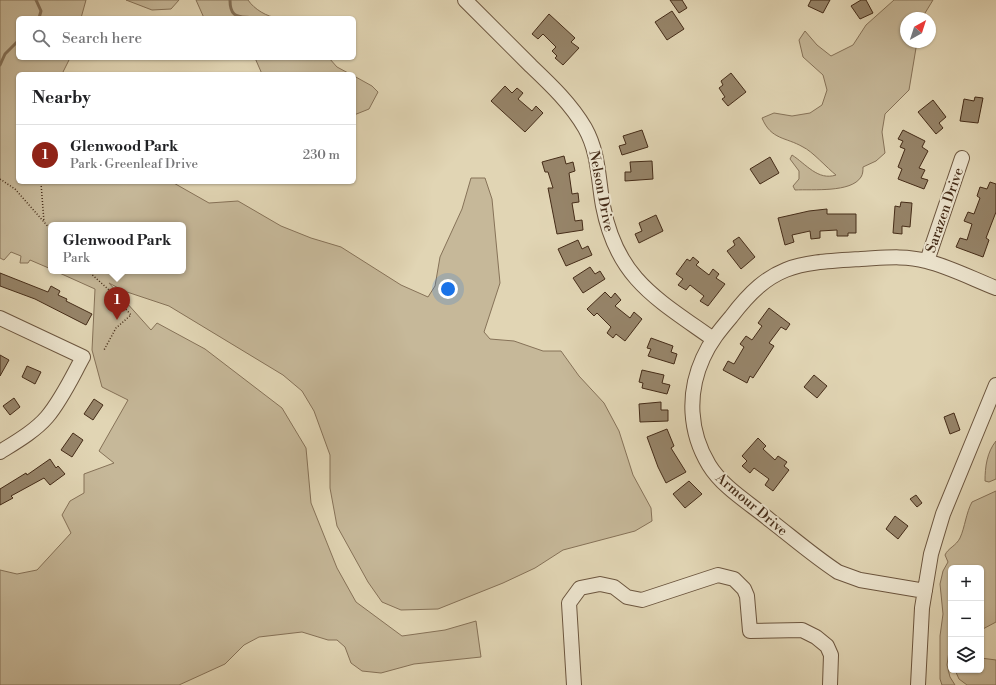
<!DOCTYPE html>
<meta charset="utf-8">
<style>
body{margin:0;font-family:"Libre Bodoni",serif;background:#f6f6f6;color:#202124}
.controls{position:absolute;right:12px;bottom:12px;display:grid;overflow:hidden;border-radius:6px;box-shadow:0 1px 3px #0004}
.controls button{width:36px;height:36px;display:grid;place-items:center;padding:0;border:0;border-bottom:1px solid #e0e0e0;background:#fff;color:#202124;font:20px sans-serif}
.compass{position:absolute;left:900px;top:12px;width:36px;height:36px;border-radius:50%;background:#fff;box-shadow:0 1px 3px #0004;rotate:39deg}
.you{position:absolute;left:448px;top:289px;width:14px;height:14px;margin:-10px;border:3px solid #fff;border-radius:50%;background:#1a73e8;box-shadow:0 0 0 6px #1a73e833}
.badge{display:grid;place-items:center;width:26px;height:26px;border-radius:50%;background:#8f2418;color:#fff;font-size:13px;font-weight:700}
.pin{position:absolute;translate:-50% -33px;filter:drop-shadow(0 1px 2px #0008)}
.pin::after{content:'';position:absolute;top:21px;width:14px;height:12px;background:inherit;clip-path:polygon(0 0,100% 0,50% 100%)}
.popup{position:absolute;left:48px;top:222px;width:138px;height:52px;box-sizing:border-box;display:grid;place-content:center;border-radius:6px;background:#fff;filter:drop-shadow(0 1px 3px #0005);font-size:13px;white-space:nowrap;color:#757577}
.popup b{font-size:15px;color:#202124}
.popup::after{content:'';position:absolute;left:50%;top:100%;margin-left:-8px;border:8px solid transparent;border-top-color:#fff}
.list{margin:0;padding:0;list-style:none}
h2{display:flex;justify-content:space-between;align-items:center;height:52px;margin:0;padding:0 16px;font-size:17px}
h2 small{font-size:13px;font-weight:400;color:#757577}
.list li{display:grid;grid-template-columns:26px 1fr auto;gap:12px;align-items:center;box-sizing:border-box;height:60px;padding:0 16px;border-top:1px solid #e0e0e0}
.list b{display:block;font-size:15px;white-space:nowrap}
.list p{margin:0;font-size:13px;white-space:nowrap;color:#757577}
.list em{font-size:13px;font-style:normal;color:#757577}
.icon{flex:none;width:22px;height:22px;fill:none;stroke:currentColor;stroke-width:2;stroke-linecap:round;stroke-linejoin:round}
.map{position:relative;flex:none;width:996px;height:685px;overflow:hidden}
.search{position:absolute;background:#fff;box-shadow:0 1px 3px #0004;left:16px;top:16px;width:340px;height:44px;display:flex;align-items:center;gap:10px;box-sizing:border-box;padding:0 14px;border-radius:6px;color:#757577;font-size:15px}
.panel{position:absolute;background:#fff;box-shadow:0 1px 3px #0004;left:16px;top:72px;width:340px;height:112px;border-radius:6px}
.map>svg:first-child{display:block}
.green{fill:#c6b899;stroke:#867258}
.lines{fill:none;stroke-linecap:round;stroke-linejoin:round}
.stream{stroke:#836f56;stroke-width:3}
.building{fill:#968469;stroke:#452c18}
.minor-casing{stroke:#6c563f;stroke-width:16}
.path{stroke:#452c18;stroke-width:1.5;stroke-dasharray:1 2;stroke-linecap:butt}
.minor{stroke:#ece4ce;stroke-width:14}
.labels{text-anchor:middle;stroke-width:4;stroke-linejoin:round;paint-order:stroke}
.street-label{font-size:14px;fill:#452c18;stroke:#ece4ce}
</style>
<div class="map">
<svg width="996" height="685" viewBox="0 0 996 685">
<rect width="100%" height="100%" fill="#e1d5b4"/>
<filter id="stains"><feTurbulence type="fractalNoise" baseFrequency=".005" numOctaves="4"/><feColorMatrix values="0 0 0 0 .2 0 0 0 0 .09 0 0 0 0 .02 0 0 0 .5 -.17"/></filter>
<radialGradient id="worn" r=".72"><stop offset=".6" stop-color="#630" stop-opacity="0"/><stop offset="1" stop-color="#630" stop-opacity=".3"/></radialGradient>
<path class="green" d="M0,0H86L81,18H18V58H70L62,74H18V182H172L209,203L238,201L281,226L311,238L341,247L401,285L428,297L435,286L440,257L462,209L471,178H485L492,199L500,283L484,332L490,339L514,341L543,351H561L579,376L604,403L619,431L633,475L651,508L652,521L635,531L563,550L535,568L503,583L438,609L401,610L382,602L368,582L337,526L330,488V455L314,411L302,391L283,375L169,306L124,291L109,283L151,330L157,323L205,349L282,408L306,448L311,503L337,568L356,602L402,636L445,630L476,621L481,657L414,664L381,673L362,671L351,663L345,647L337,640H328L302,632L259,637L244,645L225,664L179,685H0V570L17,574L37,570L71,533L62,515L70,501L84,493V474L114,463L99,451L128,400L102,387L92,350L95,289L55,271H183V225H51V269L30,260L28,263H20L21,256L11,252L4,260L0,258Z
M126,0H179L171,9L152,10Z
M196,0H248C254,9 267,17 278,18H204Z
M894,0H933L922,18H906V42H917L909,90L885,114L882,132L885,153L876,161L863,167C863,170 863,174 861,177C851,193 813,189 795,190L793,186L799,179V171L790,159L792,155C806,164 818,181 836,175C827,168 812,151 803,147C786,137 771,140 762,118L774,113L792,116L810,113L822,105L827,90L823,75L803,57L799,40L805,31L817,45L831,56L853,45L866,25Z
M255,58H329L337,67L350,74H262Z
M354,76L372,86L378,92L369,109L354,115Z
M996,441V479L989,482L985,481C985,467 987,452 996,441Z
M996,491V622L981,630V568H951V637L947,665L950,677L955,685H942L940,679V636L943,614L940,584L943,571L948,562L945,555C948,548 956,546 960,538C965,527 966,513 972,502Z
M981,658L996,660V685H967L959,679L955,670H981Z"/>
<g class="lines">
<path class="stream" d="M36,0L41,11L39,18
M230,0C230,18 238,16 252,18
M0,65L5,54L18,41"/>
</g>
<path class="building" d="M670,0H682L687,8L679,13Z
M811,0H830L823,13L808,6Z
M861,0H866L873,13L860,19L851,6Z
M672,11L684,29L667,40L655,22Z
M549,14L575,38L571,42L579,48L563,65L555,58L557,56L552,51L556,47L543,34L538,39L532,34Z
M731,73L746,92L728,106L722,99L725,97L719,88L723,85L721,81Z
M505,86L512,93L517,88L523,93L518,99L532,111L536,106L543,113L525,132L491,101Z
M975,97L983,98L978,123L960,121L964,99L974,101Z
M933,100L946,117L939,123L943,128L936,134L918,112Z
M642,130L648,147L622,155L619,146L626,144L623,136Z
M903,130L925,141L922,147L928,151L919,168L925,170L921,178L928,180L924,189L898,179L902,169L898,167L905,149L900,147L903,141L898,139Z
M564,156L566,164L573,162L575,171L569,173L572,194L578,193L579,202L572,203L575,221L582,220L583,230L557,234L548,188H553L548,172H545L542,162Z
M770,157L779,173L760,184L750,169Z
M652,161L653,179L625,181V172H631L630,162Z
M990,182L996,184V212L986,238L989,240L983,257L956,247L960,238L967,240L972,224L964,221L968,212L974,214L980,198L977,196L980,187L987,189Z
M901,202L912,203L910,227L902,226V234L893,233L895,206L900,207Z
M827,209V214H856V233H848V236H837V230L820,231V238L811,239L810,231L792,235L794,242L785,245L778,218L809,211Z
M656,215L663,231L639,243L635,234L642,231L639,223Z
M739,237L755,257L741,269L727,251L735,245L733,241Z
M578,240L582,249L588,246L592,255L566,266L558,249Z
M693,257L699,262L696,265L709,275L713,269L719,274L716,278L725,284L708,306L700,301L704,296L690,285L686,290L678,285L683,279L676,274L687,259L690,261Z
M590,267L595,274L600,271L605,279L583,293L573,278Z
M0,273L48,292L51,286L60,291L58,295L67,299L66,301L92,314L86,325L35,299L0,286Z
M605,292L611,298L615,293L621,300L615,306L630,318L634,312L642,319L625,341L616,334L613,338L607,333L611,327L597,313L594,316L587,309Z
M769,308L790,324L786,330L781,327L769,343L774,346L753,378L750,376L747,383L723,370L728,361L734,364L744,347L740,344L746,336L752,340L762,326L758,323Z
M651,338L673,346L671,352L677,354L674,364L648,356L651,349L647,348Z
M0,355L9,360L0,376Z
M27,366L41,372L35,384L22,377Z
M642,370L664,375L662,383L670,385L667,394L642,388L643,383L639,382Z
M814,375L827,386L817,398L804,387Z
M14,398L20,407L10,415L3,406Z
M94,399L103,405L93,420L84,414Z
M661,402V410H668V421L640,422L639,404Z
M954,413L960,430L950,434L944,417Z
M667,429L674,446L671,448L686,472L666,483L658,467L647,437Z
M73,433L83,440L72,457L61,450Z
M758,438L766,446L763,449L775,460L778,456L787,462L784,466L789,470L773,491L765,485L769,479L754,468L750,473L742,466L747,461L742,456Z
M50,459L56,468L58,466L65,474L50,485L44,478L11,496L13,498L0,505V489L26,473L27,475Z
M689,481L702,494L685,508L673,494Z
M916,495L922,503L917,507L910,499Z
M895,516L908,526L898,539L886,529Z"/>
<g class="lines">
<g class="minor-casing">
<path id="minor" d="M465,0C487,22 509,44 531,66C551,85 571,104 585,128C599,153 598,179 603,206C617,279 657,299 713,339
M927,261L962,158
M0,318L83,357C72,377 62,399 47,417C35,431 16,442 0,452
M925,591L860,580L838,572C815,557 793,538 771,521C751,504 723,488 709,465C689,432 687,393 703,358C710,342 720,330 731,317C772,263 797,263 861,259C882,258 905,255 926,261C950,267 973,279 996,288
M574,685L569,603L580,588L600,584L614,587L627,597L642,600L718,575L734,579L744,589L747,596L750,631L802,630L816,637L827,646L831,655L830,685
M918,685L922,608L931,554L943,514L996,385"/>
</g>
<path class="path" d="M0,179L15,189L51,230
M41,183L44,222
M88,271L109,290L131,315L116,328L104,350"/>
<use href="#minor" class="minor"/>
</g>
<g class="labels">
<g class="street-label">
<text transform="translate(602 191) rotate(79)" y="5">Nelson Drive</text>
<text transform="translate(944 210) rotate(-71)" y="5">Sarazen Drive</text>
<text transform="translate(752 504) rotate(40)" y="5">Armour Drive</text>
</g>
</g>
<rect width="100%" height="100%" filter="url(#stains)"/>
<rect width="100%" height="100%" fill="url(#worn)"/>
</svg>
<div class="controls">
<button>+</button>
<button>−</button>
<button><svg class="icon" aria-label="layers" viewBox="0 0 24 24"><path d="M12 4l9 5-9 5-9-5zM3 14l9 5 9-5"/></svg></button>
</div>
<svg class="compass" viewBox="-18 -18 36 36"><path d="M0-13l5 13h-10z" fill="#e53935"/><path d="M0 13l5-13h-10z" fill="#757577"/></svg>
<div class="you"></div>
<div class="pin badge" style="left:117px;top:320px">1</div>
<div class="popup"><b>Glenwood Park</b>Park</div>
<div class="search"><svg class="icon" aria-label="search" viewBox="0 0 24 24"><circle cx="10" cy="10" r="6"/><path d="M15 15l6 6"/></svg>Search here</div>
<section class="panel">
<h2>Nearby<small></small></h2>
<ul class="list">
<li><span class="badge">1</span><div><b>Glenwood Park</b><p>Park · Greenleaf Drive</p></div><em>230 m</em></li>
</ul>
</section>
</div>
